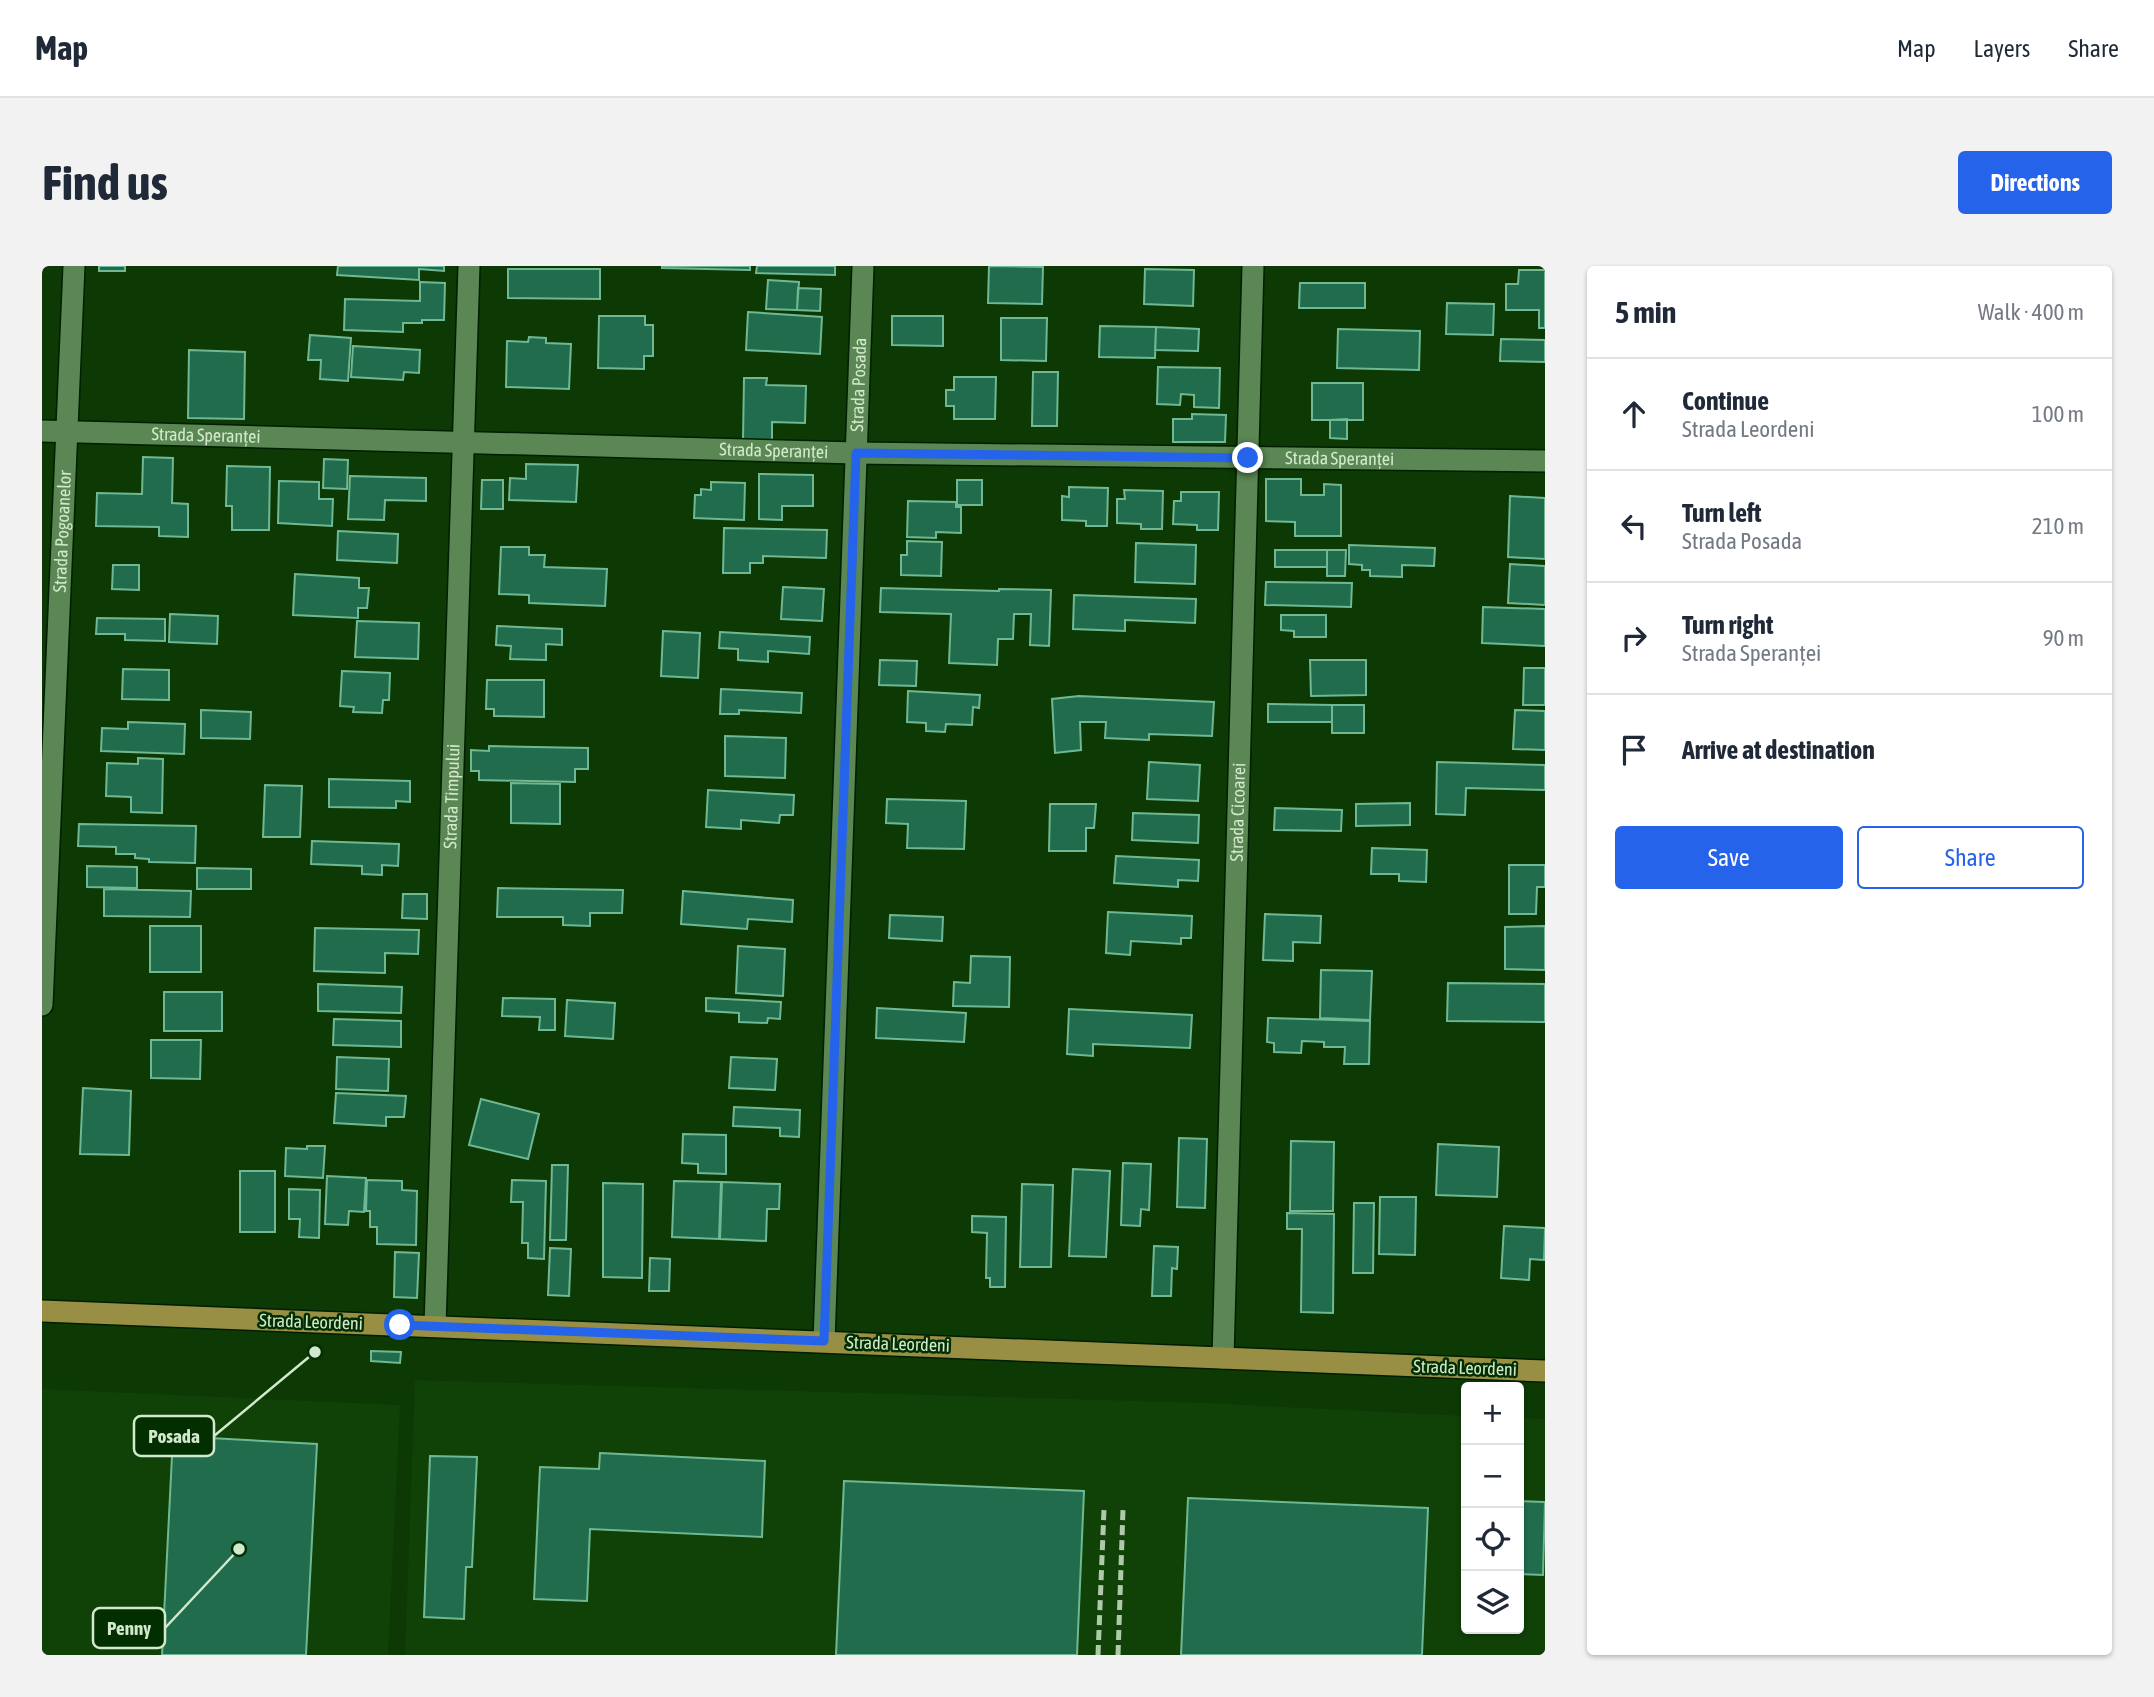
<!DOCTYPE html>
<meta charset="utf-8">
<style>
body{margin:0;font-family:"Asap Condensed",sans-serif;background:#f2f2f3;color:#1f2937}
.controls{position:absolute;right:21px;bottom:21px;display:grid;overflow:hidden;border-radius:7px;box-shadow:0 2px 5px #0004}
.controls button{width:63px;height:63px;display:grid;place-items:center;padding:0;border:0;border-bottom:2px solid #e0e1e3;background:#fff;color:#1f2937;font:35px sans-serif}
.stop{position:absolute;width:21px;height:21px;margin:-16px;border:5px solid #2563eb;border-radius:50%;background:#fff}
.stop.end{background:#2563eb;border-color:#fff;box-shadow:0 2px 7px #0008}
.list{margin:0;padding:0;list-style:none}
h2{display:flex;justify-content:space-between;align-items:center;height:91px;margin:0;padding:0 28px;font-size:30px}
h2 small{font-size:23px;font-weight:400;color:#747a83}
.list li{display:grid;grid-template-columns:46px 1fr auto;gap:21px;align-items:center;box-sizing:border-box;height:112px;padding:0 28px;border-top:2px solid #e0e1e3}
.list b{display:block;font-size:26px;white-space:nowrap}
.list p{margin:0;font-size:23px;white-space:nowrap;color:#747a83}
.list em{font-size:23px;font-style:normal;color:#747a83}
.actions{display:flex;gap:14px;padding:21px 28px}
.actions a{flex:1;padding:16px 0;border:2px solid #2563eb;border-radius:7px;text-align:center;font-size:24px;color:#2563eb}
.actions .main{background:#2563eb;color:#fff}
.icon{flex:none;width:38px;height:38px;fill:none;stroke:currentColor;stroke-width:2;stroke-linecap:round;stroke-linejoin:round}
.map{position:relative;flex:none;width:1503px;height:1389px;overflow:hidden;border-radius:7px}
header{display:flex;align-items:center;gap:42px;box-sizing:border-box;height:98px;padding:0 35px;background:#fff;border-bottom:2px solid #e0e1e3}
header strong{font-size:33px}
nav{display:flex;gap:38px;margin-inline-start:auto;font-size:24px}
.intro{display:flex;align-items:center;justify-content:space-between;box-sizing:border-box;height:168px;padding:0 42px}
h1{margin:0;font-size:49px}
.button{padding:18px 32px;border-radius:7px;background:#2563eb;color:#fff;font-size:24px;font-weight:700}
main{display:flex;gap:42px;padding:0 42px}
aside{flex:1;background:#fff;border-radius:7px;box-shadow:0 2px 5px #0004}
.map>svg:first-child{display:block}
.built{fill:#104106}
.building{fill:#206c4c;stroke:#6fb893;stroke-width:2}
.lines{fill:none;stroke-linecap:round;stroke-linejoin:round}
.minor-casing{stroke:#001e00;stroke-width:24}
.major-casing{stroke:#001e00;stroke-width:24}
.minor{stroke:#5a8753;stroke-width:21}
.major{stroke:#988f45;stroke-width:21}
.rail{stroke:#aecaa9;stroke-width:5;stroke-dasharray:10 5;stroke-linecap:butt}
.route{stroke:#2563eb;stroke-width:9}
.labels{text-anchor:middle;stroke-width:5;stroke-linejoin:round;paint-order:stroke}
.street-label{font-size:18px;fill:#d1e9cc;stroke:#022e00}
.leader{fill:none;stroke:#d1e9cc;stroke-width:2.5}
.callout-dot{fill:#d1e9cc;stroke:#022e00;stroke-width:2.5}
.callout{fill:#022e00;stroke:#d1e9cc;stroke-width:2.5}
.callout-label{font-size:19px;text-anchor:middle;font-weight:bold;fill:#d1e9cc}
</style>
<header>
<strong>Map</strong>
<nav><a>Map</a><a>Layers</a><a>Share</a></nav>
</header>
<div class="intro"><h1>Find us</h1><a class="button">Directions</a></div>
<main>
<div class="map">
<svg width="1503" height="1389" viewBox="0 0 1503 1389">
<rect width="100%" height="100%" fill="#0d3905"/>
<path class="built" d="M373,1114L1164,1137L1424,1150V1363H1477V1152L1503,1153V1389H363Z
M0,1123L358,1139L346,1389H0Z"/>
<path class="building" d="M57,0H83V5H57Z
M296,0H402V5L377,3V14L295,9Z
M620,0H708V4L620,2Z
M715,0H793V9L714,7Z
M947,0L1001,1L1000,38L946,37Z
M466,3H558V33L466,32Z
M1103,3L1152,4L1151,40L1102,38Z
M1477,4H1503V62H1497V44H1464V18H1476Z
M726,14L757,16L755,44L724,43Z
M378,16L403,17L402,54H380V57H361V66L302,64L303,33L378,35Z
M1258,17H1323V42H1257Z
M756,22L779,23L778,45L755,44Z
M1405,37L1452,38L1451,69L1404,68Z
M706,46L780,51L778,88L704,84Z
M557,50H603V59H611V90H602V103L556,102Z
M850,50H901V80L850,79Z
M959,52H1005L1004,95L959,94Z
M1058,60L1114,61L1113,92L1057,91Z
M1114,61L1157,63L1156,85L1113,84Z
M1296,63L1378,65L1377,104L1295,102Z
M268,69L309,72L306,115L278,113L279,94H266Z
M487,71L504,72V77L529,78L527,123L464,121L465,75L486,76Z
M1459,73L1503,74V96L1458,95Z
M311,80L378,84L377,107L362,106L361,114L309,111Z
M147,84L203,86L202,153L146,152Z
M1116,101L1178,102L1177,142L1152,141V129L1139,128L1138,139L1115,138Z
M991,106H1016L1015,160H990Z
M912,111H954L953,153H912V140H904V124H912Z
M702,112H725L724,119L764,120L763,157L730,156V174H701Z
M1270,117H1321V154H1270Z
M1150,148L1184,149L1183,176H1131V153H1150Z
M1305,153V173L1288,172V154Z
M101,191L131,192L130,237L146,238V271L117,270V261L54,260L55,227L100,228Z
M282,193L306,194L305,223L281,222Z
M484,198L536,199L534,236L467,234L468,212L484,213Z
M185,200L228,201L227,264H190V240H184Z
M717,208L771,209V240H740V254L717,253Z
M308,210L384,212V235L343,234L342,254L306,253Z
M1224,213H1259V229H1282V218L1299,219V270H1253V256L1224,255Z
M440,214H461V243H439Z
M915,214H940V239H915Z
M237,215L277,216V233H291L290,260L236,257Z
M669,216L703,217L702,254L652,252L653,229H659V223L669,224Z
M1027,221L1066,222L1065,260H1044V255L1020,254V230L1027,231Z
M1082,224L1121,225L1120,263H1099V258L1075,257V233H1083Z
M1139,226H1177L1176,264H1155V259L1131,258L1132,235H1139Z
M1468,230L1503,232V293L1466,291Z
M866,235L914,236V241H919V267L894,266V272L865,271Z
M682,262L785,264L784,292L721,290V297H708V307H681Z
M296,265L356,268L355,297L295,294Z
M865,275L900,276L899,310L859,309V289H865Z
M1094,277L1154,279L1153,318L1093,316Z
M1307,279L1393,282L1392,300L1360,299V311L1328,310V304H1320V299L1307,298Z
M459,281H487V289H503L502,301L565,303L563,340L487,337V329L457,328Z
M1233,284H1285V301H1233Z
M1285,284H1304L1303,310H1285Z
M1468,298L1503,300V339L1466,337Z
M71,299H97V324L70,323Z
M253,308L317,312V322H327L325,342H316V352L251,349Z
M1224,316L1310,317L1309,341L1223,339Z
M741,321L782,323L780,355L739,353Z
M839,322L957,325V323L1009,324L1007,380L988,379L989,348H972L971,373H956L955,399L907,397L909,348L838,346Z
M1032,329L1154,333L1153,357L1083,354V365L1031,363Z
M1441,341L1503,343V380L1440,377Z
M128,348L176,350L175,378L127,376Z
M1239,349H1284V371H1252V365L1239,364Z
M55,352L123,353V375L83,374V368H54Z
M315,355L377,357L376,393L313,391Z
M455,360L520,363V379L504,378V394L468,393L469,380L454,379Z
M621,365L658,367L656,412L619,410Z
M678,366L768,371L767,388L726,385V396L696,394V383L677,382Z
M838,394L875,395L874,420L837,419Z
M1268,394H1324V429L1269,430Z
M1482,402H1503V439H1481Z
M81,403L127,404V434L80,433Z
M300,405L348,407L347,434H341L340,447L311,446L312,441L298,440Z
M445,414H502V451L452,450V443H444Z
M679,423L760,427L759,447L697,444V448H678Z
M866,425L938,429L937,442L931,441L930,459L904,458L903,466L884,465V457L865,456Z
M1037,430L1172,436L1170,470L1107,468V474L1063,472L1064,456H1038L1039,484L1013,487L1010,433Z
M1226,438L1290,439V456H1226Z
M1290,439H1322V467H1290Z
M159,444L209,446L208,473L159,472Z
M1473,444L1503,445V484L1471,483Z
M86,456L143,458L142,488L59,485L60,462L86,463Z
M683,470L744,472L743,512L683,510Z
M447,480L546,482V503H533V516L437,514V505H429V484L447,485Z
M96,492L121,493L120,547L89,546V531L64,530L65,497L96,498Z
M1107,496L1158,499L1156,535L1105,533Z
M1395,496L1503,499V524L1424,522L1423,549L1394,548Z
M287,513L368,515V536L354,535V542L287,541Z
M469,517L518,518V558L469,557Z
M223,519L260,520L258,571H221Z
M666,524L752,529L751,549H738L737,557L699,554V563L664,561Z
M845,533L924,535L922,583L865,582L866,558L844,557Z
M1368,537V559L1314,560V538Z
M1008,538H1054L1052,562H1044V585H1007Z
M1233,542L1300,544L1299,565L1232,564Z
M1091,547L1157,549L1156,577L1090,574Z
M37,558L154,560L153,597L107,596V593L93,592V588H74V581L36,580Z
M270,575L357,578L356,600L340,599V609L320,608V600L269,598Z
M1330,582L1385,584L1384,616L1357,615V608H1329Z
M1074,590L1157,594L1156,615L1136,614V621L1072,617Z
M1467,599H1503V621H1495L1494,648H1467Z
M45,600L95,601V622L45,621Z
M155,602L209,603V623H155Z
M456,622L581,624L580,647H548V660L521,659V651H455Z
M62,623L149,625L148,651L62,650Z
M641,625L751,634L750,656L706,653L705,663L639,658Z
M361,628H385V653L360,652Z
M1066,646L1150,650L1149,672H1139V678L1089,675L1088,689L1064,687Z
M1223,648L1279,650L1278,677L1251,676V695L1221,694Z
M848,649L901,651L900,675L847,672Z
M108,660H159V706H108Z
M1503,660V704L1463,703V661Z
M273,662L377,664L376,688L343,687V707L272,705Z
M696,680L743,683L741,730L694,727Z
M929,690L968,691L967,741L911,740L912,716L928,717Z
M1279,704L1330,705L1328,754L1278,752Z
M1406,717L1503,718V756L1405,755Z
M276,718L360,721L359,747L276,745Z
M122,726H180V765H122Z
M461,732L513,733V764H497L498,751L460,750Z
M664,732L739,736L738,753L726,752L725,757L697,756V747L664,745Z
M525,734L573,737L571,773L523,770Z
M835,742L924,747L922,776L834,772Z
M1027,743L1150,749L1148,782L1051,778V790L1025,788Z
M1226,752L1328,755L1327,798H1302L1303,781H1282V776L1260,775L1259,787L1232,786V777L1225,776Z
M292,753L359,755V781L291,779Z
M109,774H159L158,813L109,812Z
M295,791L347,793L346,825L294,823Z
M689,791L735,793L733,824L687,822Z
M41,822L89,825L87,889L38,888Z
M294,827L364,830L362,851H344V860L292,857Z
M439,833L497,848L486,893L427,879Z
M692,841L758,844L757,871L738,870V862L691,860Z
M641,868L684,869V908L656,907V898L640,897Z
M1137,872L1165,873L1163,942L1135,941Z
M1249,875L1292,876L1291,945H1248Z
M1396,878L1457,881L1455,931L1394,929Z
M265,880H283L281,912L243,910L244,882L265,883Z
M1081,897L1109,898L1107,944L1099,943L1098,960L1079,959Z
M510,899H526L524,974H508Z
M1031,903L1068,905L1064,991L1027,990Z
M198,905H233V966H198Z
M285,910L324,912L322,946L307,945L306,959L283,958Z
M325,914L360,915V924L375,925L374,979L335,978V961H328V945H324Z
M470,914L504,915L502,993L486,992V977H480L481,936H469Z
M632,915L679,916L677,973L630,971Z
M680,916L738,918L737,943H725L724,975L678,973Z
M561,917L601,918L600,1012L561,1011Z
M980,918L1011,919L1009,1001H978Z
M247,923L278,924L277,972L257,971L258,953H247Z
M1338,931H1374L1373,989L1337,988Z
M1312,937H1332L1331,1007H1311Z
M1245,947L1292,948L1291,1047L1259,1046L1260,963H1245Z
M930,950L964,951L963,1021H948V1012H944L945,967L930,966Z
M1462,960L1503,962L1502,994L1488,993L1487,1014L1459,1012Z
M1112,980L1136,981L1135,1003L1130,1002L1129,1030H1110Z
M508,982L529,983L527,1030L506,1029Z
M353,986L377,987L375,1032L352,1031Z
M608,992L628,993L627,1025H607Z
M329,1085L359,1086L358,1097L329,1095Z
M131,1170L275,1178L264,1389H120Z
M558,1187L723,1195L720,1271L548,1263L545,1335L492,1333L498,1201L557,1203Z
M388,1190L435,1191L430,1301H424L422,1353L382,1351Z
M802,1215L1042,1225L1035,1389H794Z
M1146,1232L1386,1242L1380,1389H1139Z
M1477,1235L1503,1236L1501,1309L1477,1308Z"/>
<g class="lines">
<g class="minor-casing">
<g id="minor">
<path id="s1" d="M0,165L814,187L1503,195"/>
<path id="s2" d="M0,739L32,0"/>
<path id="s3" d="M393,1060L427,0"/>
<path id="s4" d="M782,1075L821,0"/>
<path id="s5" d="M1181,1092L1211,0"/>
</g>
</g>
<g class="major-casing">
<path id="major" d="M0,1045L1503,1105"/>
</g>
<use href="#minor" class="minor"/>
<use href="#major" class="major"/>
<path class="rail" d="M1056,1389L1062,1243
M1076,1389L1081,1243"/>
</g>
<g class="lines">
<path class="route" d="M358,1059L782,1075L814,187L1206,192"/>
</g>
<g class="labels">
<g class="street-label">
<text dy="6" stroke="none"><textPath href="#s4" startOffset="957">Strada Posada</textPath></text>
<text dy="6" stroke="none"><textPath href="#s1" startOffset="164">Strada Speranței</textPath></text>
<text dy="6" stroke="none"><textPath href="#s1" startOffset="732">Strada Speranței</textPath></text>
<text dy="6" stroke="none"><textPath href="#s1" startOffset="1298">Strada Speranței</textPath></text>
<text dy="6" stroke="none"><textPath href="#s2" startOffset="474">Strada Pogoanelor</textPath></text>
<text dy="6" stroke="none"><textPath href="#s3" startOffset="530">Strada Timpului</textPath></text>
<text dy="6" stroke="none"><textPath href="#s5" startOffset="546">Strada Cicoarei</textPath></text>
<text transform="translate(269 1056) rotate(2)" y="6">Strada Leordeni</text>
<text transform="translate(856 1078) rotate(2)" y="6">Strada Leordeni</text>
<text transform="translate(1423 1102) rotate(2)" y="6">Strada Leordeni</text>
</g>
</g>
<path class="leader" d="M273 1086L172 1170M197 1283L123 1362"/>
<g class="callout-dot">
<circle cx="273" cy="1086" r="7"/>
<circle cx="197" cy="1283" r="7"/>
</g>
<g class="callout">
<rect x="92" y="1150" width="80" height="40" rx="7"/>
<rect x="51" y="1342" width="72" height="40" rx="7"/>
</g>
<g class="callout-label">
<text x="132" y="1177">Posada</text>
<text x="87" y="1369">Penny</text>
</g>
</svg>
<div class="controls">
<button>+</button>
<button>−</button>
<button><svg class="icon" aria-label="locate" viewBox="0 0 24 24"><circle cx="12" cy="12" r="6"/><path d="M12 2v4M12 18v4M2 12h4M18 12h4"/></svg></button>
<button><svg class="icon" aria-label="layers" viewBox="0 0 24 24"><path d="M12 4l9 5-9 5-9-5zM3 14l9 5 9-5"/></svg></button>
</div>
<div class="stop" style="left:358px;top:1059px"></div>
<div class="stop end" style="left:1206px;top:192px"></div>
</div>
<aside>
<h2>5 min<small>Walk · 400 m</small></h2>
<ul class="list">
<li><svg class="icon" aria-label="ahead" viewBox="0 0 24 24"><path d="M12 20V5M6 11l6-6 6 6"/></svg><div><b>Continue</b><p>Strada Leordeni</p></div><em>100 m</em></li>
<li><svg class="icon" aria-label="left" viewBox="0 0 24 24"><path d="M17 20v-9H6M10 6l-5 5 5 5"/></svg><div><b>Turn left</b><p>Strada Posada</p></div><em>210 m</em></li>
<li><svg class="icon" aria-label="right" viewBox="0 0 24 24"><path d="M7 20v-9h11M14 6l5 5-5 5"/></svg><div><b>Turn right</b><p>Strada Speranței</p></div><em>90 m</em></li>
<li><svg class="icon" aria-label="arrive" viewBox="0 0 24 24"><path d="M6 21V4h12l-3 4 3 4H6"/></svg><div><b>Arrive at destination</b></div></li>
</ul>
<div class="actions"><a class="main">Save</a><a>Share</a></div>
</aside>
</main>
